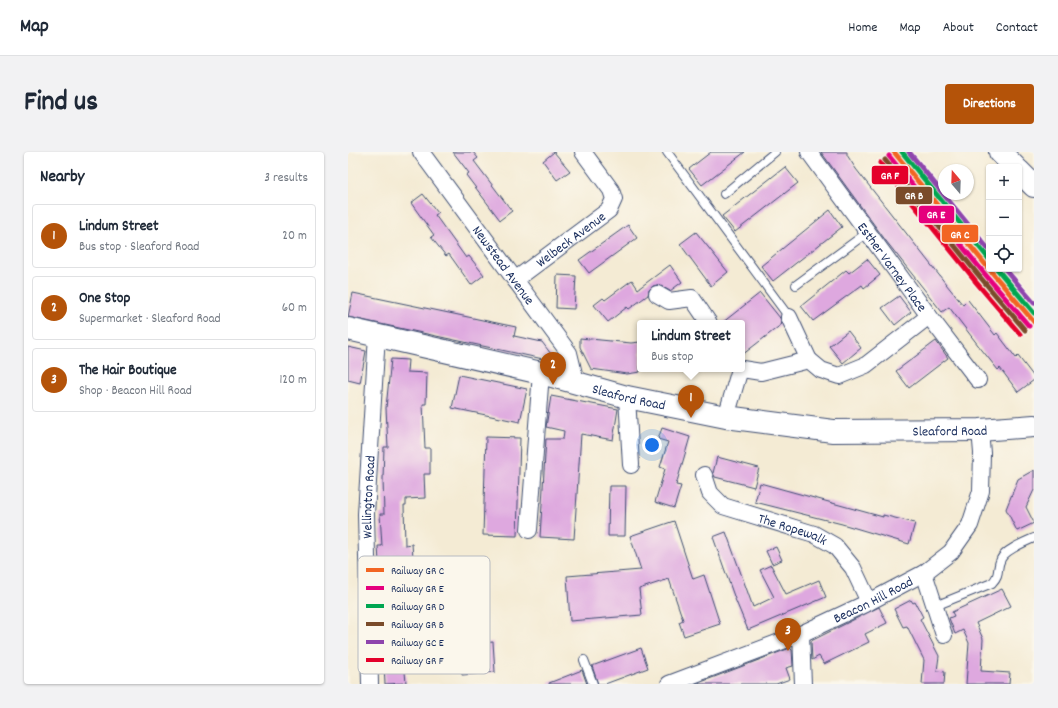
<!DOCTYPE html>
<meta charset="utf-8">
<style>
body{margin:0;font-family:Dekko,sans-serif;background:#f2f2f3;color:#1f2937}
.controls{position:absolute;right:12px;top:12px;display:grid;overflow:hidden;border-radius:4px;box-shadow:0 1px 3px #0004}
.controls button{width:36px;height:36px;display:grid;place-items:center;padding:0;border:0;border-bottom:1px solid #e0e1e3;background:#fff;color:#1f2937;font:20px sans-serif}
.compass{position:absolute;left:590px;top:12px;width:36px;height:36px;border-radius:50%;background:#fff;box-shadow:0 1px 3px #0004;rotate:341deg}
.you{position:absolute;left:304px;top:293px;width:14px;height:14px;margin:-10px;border:3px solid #fff;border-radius:50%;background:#1a73e8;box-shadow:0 0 0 6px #1a73e833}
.badge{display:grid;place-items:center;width:26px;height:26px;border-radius:50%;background:#b45309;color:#fff;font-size:13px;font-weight:700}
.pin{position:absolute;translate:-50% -33px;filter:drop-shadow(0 1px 2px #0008)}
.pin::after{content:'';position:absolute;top:21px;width:14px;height:12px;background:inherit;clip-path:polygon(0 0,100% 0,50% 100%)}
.popup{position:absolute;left:289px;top:168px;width:108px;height:52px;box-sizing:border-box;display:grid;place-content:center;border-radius:4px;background:#fff;filter:drop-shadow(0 1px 3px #0005);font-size:13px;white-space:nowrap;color:#747a83}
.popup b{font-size:15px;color:#1f2937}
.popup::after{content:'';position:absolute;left:50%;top:100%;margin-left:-8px;border:8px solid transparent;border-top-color:#fff}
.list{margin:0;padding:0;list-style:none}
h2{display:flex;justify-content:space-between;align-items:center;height:52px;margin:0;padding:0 16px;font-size:17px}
h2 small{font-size:13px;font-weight:400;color:#747a83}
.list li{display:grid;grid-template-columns:26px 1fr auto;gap:12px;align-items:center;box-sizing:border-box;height:64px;margin:0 8px 8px;padding:0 8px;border:1px solid #e0e1e3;border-radius:4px}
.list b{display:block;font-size:15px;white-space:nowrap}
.list p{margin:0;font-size:13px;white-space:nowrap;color:#747a83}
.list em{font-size:13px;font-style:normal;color:#747a83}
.icon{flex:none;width:22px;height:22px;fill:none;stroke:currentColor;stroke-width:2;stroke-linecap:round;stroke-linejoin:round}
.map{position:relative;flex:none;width:686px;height:532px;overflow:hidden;border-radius:4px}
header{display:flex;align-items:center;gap:24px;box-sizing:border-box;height:56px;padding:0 20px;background:#fff;border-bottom:1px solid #e0e1e3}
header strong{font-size:19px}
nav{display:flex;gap:22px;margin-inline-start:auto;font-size:14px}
.intro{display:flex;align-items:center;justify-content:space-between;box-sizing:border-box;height:96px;padding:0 24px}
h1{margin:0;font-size:28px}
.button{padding:10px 18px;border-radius:4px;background:#b45309;color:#fff;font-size:14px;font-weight:700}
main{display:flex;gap:24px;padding:0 24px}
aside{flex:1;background:#fff;border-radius:4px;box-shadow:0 1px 3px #0004}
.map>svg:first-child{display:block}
.building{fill:#dea8df}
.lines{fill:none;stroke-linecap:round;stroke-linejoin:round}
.lane-casing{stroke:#3c4b70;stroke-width:10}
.street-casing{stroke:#3c4b70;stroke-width:18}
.secondary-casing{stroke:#3c4b70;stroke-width:24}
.lane{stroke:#fff;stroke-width:8}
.street{stroke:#fff;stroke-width:16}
.secondary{stroke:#fff;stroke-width:22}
.rail-1-casing{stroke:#fbf7ec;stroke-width:8}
.rail-2-casing{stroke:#fbf7ec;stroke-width:8}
.rail-3-casing{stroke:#fbf7ec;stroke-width:8}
.rail-4-casing{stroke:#fbf7ec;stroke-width:8}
.rail-5-casing{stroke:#fbf7ec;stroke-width:8}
.rail-6-casing{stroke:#fbf7ec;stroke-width:8}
.rail-1{stroke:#f26522;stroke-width:5}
.rail-2{stroke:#e5007d;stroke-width:5}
.rail-3{stroke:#00a651;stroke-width:5}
.rail-4{stroke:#7a4b2a;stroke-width:5}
.rail-5{stroke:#8e44ad;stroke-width:5}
.rail-6{stroke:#e4002b;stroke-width:5}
.labels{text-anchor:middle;stroke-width:3;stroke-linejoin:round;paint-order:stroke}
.street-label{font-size:14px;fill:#1b2f5e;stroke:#fbf7ec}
.key{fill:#fbf7ec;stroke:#b8bbc1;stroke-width:1}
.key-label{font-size:11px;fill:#1b2f5e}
.line-badge{stroke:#fbf7ec;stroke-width:1.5}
.badge-label{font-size:11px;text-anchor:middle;font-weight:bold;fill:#fff}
</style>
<header>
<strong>Map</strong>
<nav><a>Home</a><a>Map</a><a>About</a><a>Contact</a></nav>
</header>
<div class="intro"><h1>Find us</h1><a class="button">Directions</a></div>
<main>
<aside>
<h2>Nearby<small>3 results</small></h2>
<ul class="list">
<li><span class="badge">1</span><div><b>Lindum Street</b><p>Bus stop · Sleaford Road</p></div><em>20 m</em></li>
<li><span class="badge">2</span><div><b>One Stop</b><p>Supermarket · Sleaford Road</p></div><em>60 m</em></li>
<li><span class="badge">3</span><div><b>The Hair Boutique</b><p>Shop · Beacon Hill Road</p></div><em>120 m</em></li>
</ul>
</aside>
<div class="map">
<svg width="686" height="532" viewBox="0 0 686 532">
<rect width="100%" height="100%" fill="#fbf7ec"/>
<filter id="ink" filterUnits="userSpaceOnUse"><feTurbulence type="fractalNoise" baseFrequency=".025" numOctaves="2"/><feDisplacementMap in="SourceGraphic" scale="8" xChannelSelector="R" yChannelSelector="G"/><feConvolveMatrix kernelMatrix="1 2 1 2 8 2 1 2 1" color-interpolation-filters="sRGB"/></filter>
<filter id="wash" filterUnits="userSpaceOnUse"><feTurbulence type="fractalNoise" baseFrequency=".012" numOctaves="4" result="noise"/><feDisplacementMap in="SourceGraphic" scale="16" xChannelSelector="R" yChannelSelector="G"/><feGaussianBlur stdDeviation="0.9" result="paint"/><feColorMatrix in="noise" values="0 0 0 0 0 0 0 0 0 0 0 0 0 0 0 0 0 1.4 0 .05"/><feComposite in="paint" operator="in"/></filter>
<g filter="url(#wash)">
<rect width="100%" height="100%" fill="#f4ebd4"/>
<g id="blocks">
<path class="building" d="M105,0H125L130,6L126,9L164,59L152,68L118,23L121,21Z
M206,0L222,19L209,28L195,9Z
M363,0H397L354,33L341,17Z
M473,0H499V3L508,17L598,132L615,153L620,148L647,183L649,181L668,206L670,204L686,225V228L670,240L652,216L650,218L630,193L601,155L594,160L538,89Z
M437,15L450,31L387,80L374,64Z
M75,42L90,61L87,63L118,106L121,104L136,123L123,133L101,102L98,104L83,85L86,83L63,51Z
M482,58L494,75L425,129L413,114Z
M280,73L289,86L241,121L231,108Z
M348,80L380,120L363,134L332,92Z
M519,107L532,123L516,136L514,133L465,169L453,154L498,118L501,121Z
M322,113L334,130L322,139L313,134L309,133L305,134L301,138L300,143L281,157L279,155L260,170L246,153L255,146L257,148L284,128L290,137Z
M209,123L228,124L226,157L208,156Z
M5,141L168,175L166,184L194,190L209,210L0,165Z
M412,141L432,166L434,172L394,203V171H374Z
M551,144L563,160L547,173L534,156Z
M500,179L513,196L495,211L481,194Z
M232,186L283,191L292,190V220L279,222L243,217L232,195Z
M588,189L600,206L561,236L548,219Z
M0,195L18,199L12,231L0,228Z
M43,207L60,208L59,220L79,221L78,252H75L77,296H82V322H76L77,346L58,347V353H56L57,393L64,392L66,420L58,421V444H33L30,394H34L32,362H36L35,327L36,295H40L38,256Z
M111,223L179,237L172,270L104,256Z
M203,244L270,257L265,288L233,282L226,387L192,385L198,287H215L216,279L198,275Z
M314,276L342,285L328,333L333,334L326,356L307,350L317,317L312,315L320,290L310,287Z
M138,285L172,286L169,384L135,383Z
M369,305L411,316L406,335L367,325L365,321Z
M686,318V338L678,355L686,371L669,379L658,357L670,327Z
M412,331L535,365V363L567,371L561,392L494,372L407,350Z
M261,334H278L277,384H260Z
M326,369L345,427L356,423L372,472L336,484L331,470L335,468L321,427L291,437L294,463L222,469L219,424L293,418L282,384Z
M378,380L405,455L426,445L412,418L423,413L438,442L471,428L478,445L400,478L387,447L365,385Z
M428,395L434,408L424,412L418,399Z
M654,437L663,454L628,471L635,487L633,519L662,521L661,532H618L621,491L615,478L607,482L601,466L606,464L604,460Z
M563,448L565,451L567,450L575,465L572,467L591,504L589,519L597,520L596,532H574L576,508L559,474L555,475L546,457Z
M531,455L539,471L517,482L521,490L476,512L471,504L464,508L463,489Z
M56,474L57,480H59L61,508H56L58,531L37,532L34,476Z
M145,490L147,520L114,523L112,493Z
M293,496L300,516L257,532H250L244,514Z
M442,496L444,498L445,514L438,516L442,527L428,532H348Z
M234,518L239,532H201V531Z"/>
</g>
</g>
<g filter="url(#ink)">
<use href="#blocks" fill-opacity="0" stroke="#3c4b70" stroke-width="1"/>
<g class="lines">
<g class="lane-casing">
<path id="lane" d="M319,0L441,165
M376,42L427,0
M448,133L520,80
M587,454L644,431C653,422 648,416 653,407C657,398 677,390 686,386
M236,508L245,532"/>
</g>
<g class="street-casing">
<g id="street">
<path id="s1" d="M73,0L221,201L228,230"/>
<path id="s2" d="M461,0L581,164L630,228"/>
<path id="s3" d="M167,128L261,58L266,47L263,38L235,0"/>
<path d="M309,142L321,149L344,146L361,171"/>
<path d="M461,208L473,218L491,224L518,213L581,164"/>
<path d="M394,217L413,220L461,208L441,165"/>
<path d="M279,245L283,313"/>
<path d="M378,265L392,217"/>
<path id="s4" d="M356,323L362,341L375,354L466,382L487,394L505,416L521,450"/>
<path d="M181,378L193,221"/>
<path d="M576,421L596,483"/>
<path d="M453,482L455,532"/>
<path id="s5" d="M22,532L18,362L29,183"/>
<path id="s6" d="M321,532L453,482L521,450L576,421L603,400L622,373L633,339L634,301L632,278"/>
</g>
</g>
<g class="secondary-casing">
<g id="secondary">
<path d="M652,0L667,15"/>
<path d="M671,19L686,34"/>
<path id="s7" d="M0,177L193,221L279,245L378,265L485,279L632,278L686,274"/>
</g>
</g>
<use href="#lane" class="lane"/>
<use href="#street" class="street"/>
<use href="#secondary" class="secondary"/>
<g class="rail-1-casing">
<path id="rail-1" d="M546,0L641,117
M641,117L686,170"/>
</g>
<g class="rail-2-casing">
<path id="rail-2" d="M541,4L636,121
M636,121L681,174"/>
</g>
<g class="rail-3-casing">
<path id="rail-3" d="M554,0L641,107
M649,117L686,161"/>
</g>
<g class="rail-4-casing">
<path id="rail-4" d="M537,8L632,125
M632,125L677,178"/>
</g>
<g class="rail-5-casing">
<path id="rail-5" d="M561,0L641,98
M657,117L686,151"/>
</g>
<g class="rail-6-casing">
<path id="rail-6" d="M532,11L627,128
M627,129L672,182"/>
</g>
<use href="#rail-1" class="rail-1"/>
<use href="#rail-2" class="rail-2"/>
<use href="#rail-3" class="rail-3"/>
<use href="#rail-4" class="rail-4"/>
<use href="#rail-5" class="rail-5"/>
<use href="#rail-6" class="rail-6"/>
</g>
</g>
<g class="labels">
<g class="street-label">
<text dy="5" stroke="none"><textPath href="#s3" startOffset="69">Welbeck Avenue</textPath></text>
<text dy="5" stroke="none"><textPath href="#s1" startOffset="140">Newstead Avenue</textPath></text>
<text dy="5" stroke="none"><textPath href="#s2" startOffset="142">Esther Varney Place</textPath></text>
<text dy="5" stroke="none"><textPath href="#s7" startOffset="289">Sleaford Road</textPath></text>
<text dy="5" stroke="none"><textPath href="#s7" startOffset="613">Sleaford Road</textPath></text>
<text dy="5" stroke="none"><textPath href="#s5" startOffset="187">Wellington Road</textPath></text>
<text dy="5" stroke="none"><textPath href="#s4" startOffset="111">The Ropewalk</textPath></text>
<text dy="5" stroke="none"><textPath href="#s6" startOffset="221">Beacon Hill Road</textPath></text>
</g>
</g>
<rect x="10" y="404" width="132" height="118" rx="6" class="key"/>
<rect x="18" y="416" width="18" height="4" fill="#f26522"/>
<rect x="18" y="434" width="18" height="4" fill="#e5007d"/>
<rect x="18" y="452" width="18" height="4" fill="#00a651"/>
<rect x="18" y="470" width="18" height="4" fill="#7a4b2a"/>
<rect x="18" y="488" width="18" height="4" fill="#8e44ad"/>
<rect x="18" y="506" width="18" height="4" fill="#e4002b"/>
<g class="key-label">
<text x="43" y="422">Railway GR C</text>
<text x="43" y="440">Railway GR E</text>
<text x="43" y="458">Railway GR D</text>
<text x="43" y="476">Railway GR B</text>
<text x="43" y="494">Railway GC E</text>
<text x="43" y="512">Railway GR F</text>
</g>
<g class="line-badge">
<rect x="523" y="13" width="38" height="20" rx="4" fill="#e4002b"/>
<rect x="547" y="34" width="38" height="19" rx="4" fill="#7a4b2a"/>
<rect x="570" y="53" width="37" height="19" rx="4" fill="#e5007d"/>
<rect x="593" y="72" width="38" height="19" rx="4" fill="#f26522"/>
</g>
<g class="badge-label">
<text x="542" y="27">GR F</text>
<text x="566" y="47">GR B</text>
<text x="588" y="66">GR E</text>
<text x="612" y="86">GR C</text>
</g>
</svg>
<div class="controls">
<button>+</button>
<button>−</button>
<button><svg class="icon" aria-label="locate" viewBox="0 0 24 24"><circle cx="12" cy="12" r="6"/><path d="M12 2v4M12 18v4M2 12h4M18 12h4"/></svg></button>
</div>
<svg class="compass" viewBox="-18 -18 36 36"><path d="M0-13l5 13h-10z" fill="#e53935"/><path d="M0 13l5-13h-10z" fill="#747a83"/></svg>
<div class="you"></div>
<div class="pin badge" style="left:343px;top:266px">1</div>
<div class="popup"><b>Lindum Street</b>Bus stop</div>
<div class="pin badge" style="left:205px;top:233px">2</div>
<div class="pin badge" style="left:440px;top:499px">3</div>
</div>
</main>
